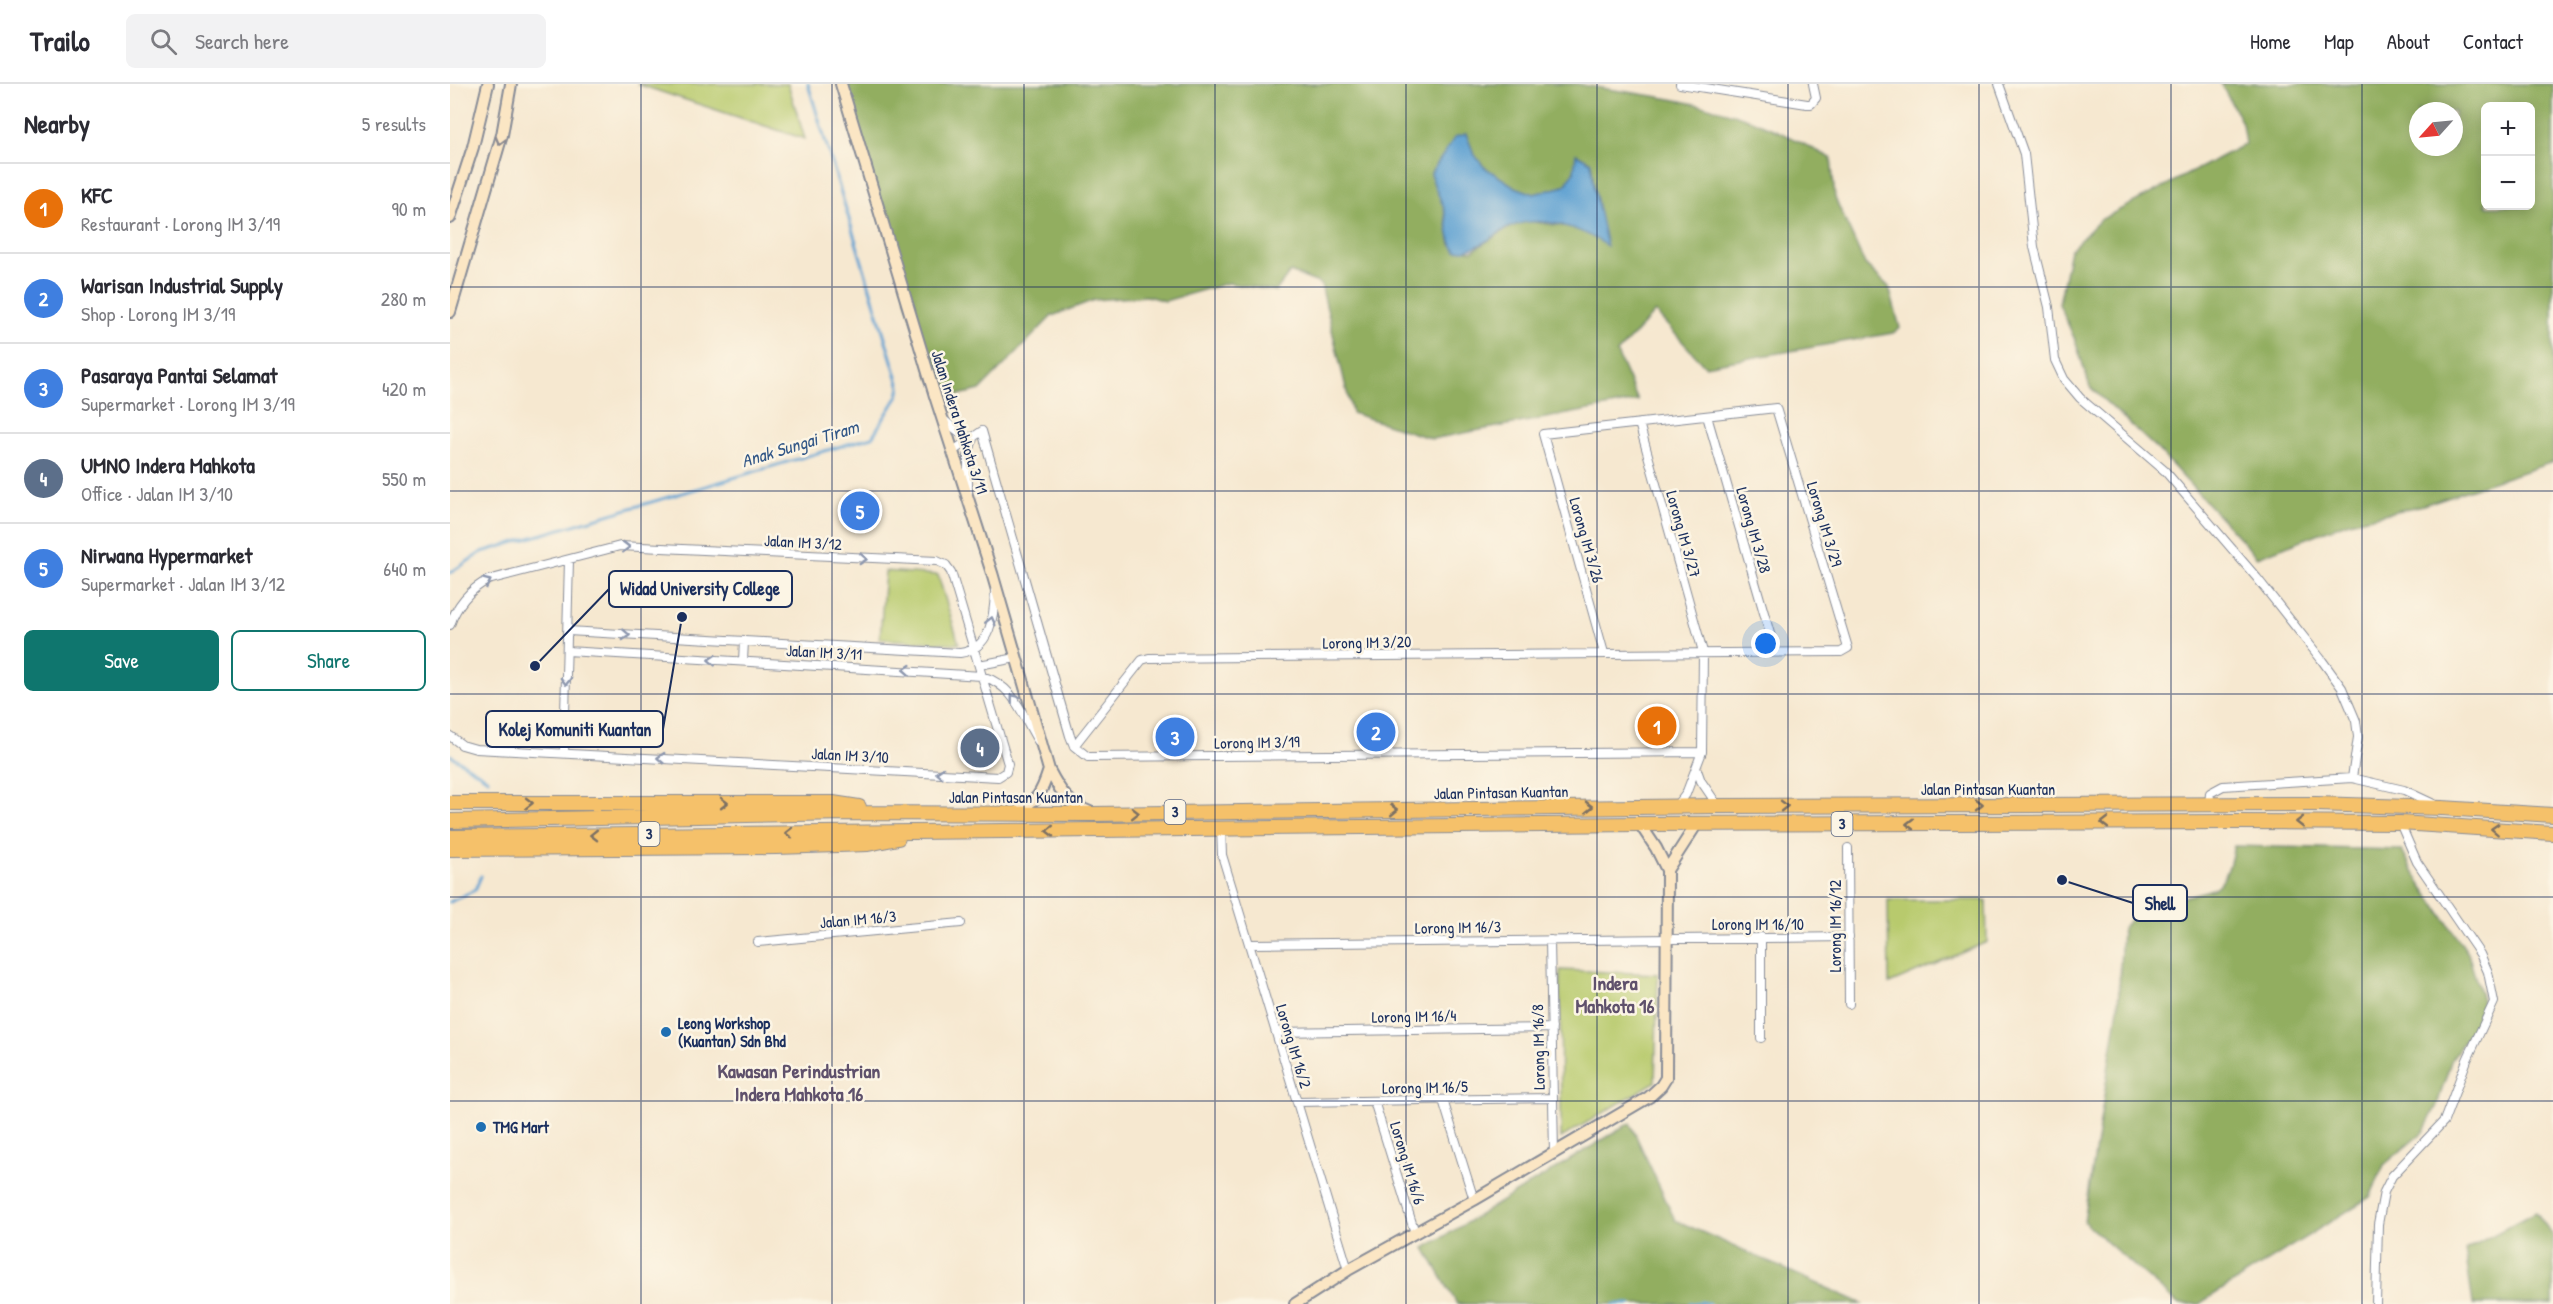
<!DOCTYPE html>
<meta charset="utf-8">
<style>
body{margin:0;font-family:"Patrick Hand",sans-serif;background:#f2f2f3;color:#2b2b33}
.controls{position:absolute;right:18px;top:18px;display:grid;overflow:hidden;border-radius:9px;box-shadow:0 3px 15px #0003}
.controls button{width:54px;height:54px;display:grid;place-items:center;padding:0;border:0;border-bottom:2px solid #e1e1e2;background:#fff;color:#2b2b33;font:30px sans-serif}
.compass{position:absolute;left:1959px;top:18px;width:54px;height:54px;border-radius:50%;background:#fff;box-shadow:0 3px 15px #0003;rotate:243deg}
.you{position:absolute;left:1316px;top:560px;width:21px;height:21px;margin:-15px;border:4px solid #fff;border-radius:50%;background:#1a73e8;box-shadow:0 0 0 9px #1a73e833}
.badge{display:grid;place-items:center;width:39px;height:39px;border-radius:50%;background:#0f766e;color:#fff;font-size:20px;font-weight:700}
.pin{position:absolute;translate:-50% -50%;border:3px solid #fff;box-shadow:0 2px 6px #0006}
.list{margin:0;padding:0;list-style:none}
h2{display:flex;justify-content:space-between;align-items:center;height:78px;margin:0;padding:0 24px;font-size:26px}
h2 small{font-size:20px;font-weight:400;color:#7c7c81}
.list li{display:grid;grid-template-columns:39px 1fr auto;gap:18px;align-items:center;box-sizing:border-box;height:90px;padding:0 24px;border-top:2px solid #e1e1e2}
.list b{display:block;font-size:22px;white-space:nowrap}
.list p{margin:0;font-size:20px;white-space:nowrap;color:#7c7c81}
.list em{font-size:20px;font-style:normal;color:#7c7c81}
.actions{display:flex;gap:12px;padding:18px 24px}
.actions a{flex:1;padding:14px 0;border:2px solid #0f766e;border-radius:9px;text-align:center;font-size:21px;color:#0f766e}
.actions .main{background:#0f766e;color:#fff}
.icon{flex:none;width:33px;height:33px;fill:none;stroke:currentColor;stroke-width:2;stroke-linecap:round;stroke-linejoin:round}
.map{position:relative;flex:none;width:2103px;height:1220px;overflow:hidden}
header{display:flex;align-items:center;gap:36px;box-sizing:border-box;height:84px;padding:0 30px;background:#fff;border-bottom:2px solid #e1e1e2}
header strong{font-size:28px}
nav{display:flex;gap:33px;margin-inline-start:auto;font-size:21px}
.search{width:420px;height:54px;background:#f2f2f3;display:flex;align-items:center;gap:15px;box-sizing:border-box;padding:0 21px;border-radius:9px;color:#7c7c81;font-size:22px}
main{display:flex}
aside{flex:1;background:#fff}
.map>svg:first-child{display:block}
.green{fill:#b8ca6d;stroke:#6a7c66;stroke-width:1.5}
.forest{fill:#92ae60;stroke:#566e5f;stroke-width:1.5;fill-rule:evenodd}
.water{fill:#5ea1d2;stroke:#3c6898;stroke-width:1.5}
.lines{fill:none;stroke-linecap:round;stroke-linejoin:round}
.stream{stroke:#5ea1d2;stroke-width:3}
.street-casing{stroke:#888c97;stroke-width:10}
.secondary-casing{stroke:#888c97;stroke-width:14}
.highway-casing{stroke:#888c97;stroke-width:16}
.street{stroke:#fff;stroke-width:8}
.secondary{stroke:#fbe6c4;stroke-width:10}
.highway{stroke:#f5c16b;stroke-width:14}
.oneway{stroke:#8b8a91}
.oneway2{stroke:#8d97ae}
.oneway3{stroke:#7d7164}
.grid{fill:none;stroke:#1b2f5e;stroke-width:1.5;stroke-opacity:0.55}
.poi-dot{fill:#1f6fb2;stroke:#fcf5e5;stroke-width:2}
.labels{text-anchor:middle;stroke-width:5;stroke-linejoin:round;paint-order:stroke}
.shield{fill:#fcf5e5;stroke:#5e6a86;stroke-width:1.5}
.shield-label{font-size:15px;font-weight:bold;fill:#1b2f5e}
.street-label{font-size:16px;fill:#1b2f5e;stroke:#fcf5e5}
.poi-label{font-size:16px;font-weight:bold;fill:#1b2f5e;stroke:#fcf5e5;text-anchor:start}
.water-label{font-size:18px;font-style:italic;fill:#325787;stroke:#fcf5e5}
.quarter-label{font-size:20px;font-weight:bold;fill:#5f516c;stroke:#fcf5e5}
.leader{fill:none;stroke:#1b2f5e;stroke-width:2}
.callout-dot{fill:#1b2f5e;stroke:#fcf5e5;stroke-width:2}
.callout{fill:#fcf5e5;stroke:#1b2f5e;stroke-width:2}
.callout-label{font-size:18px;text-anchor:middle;font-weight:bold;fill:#1b2f5e}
</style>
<header>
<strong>Trailo</strong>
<div class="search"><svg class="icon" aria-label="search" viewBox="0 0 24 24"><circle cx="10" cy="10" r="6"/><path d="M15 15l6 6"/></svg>Search here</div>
<nav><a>Home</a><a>Map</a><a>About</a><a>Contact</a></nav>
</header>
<main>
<aside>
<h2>Nearby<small>5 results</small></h2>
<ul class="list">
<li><span class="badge" style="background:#e8710a">1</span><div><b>KFC</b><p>Restaurant · Lorong IM 3/19</p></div><em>90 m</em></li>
<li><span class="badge" style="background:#3f7fe0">2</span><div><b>Warisan Industrial Supply</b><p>Shop · Lorong IM 3/19</p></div><em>280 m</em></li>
<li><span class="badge" style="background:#3f7fe0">3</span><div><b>Pasaraya Pantai Selamat</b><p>Supermarket · Lorong IM 3/19</p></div><em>420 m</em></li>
<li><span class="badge" style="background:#5c6f8a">4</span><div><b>UMNO Indera Mahkota</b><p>Office · Jalan IM 3/10</p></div><em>550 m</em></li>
<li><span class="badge" style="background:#3f7fe0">5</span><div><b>Nirwana Hypermarket</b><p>Supermarket · Jalan IM 3/12</p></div><em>640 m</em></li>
</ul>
<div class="actions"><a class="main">Save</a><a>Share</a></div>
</aside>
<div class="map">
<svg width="2103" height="1220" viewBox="0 0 2103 1220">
<rect width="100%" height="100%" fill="#fcf5e5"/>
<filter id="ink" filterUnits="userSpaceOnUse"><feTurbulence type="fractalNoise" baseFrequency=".0167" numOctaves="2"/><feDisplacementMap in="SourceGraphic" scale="12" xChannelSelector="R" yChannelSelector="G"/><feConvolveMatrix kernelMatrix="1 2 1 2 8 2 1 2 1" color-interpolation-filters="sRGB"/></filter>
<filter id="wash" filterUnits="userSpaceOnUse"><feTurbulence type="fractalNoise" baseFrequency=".008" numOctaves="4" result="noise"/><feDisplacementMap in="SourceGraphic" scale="24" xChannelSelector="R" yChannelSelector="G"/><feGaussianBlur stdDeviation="1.35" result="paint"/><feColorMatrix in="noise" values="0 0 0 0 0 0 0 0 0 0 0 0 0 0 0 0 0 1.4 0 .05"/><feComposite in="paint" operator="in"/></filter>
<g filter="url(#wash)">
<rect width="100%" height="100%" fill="#f6e8d0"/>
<path class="green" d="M187,0H338L355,55Z
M435,487L488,491L509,560L430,555Z
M1438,816H1536L1537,858L1439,900Z
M1110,886L1208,890L1205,998L1111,1054Z"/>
<path class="forest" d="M392,0H1127C1184,10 1244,15 1298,35C1327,45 1354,60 1381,74L1385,114L1415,180L1439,203L1450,244L1443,249L1255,282L1205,228L1167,269L1188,317L982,355L902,329L871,200L840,188L826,207L778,199L715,217L697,212L644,216L602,232L530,306L509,311L496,306L479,293ZM1016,50L1024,70L1034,83L1065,103L1084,110L1115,102L1124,88L1127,70L1141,78L1144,103L1156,161L1140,150L1120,143L1077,137L1060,143L1022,167L1001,161L994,124L981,89L991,75Z
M1771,0H2103V378L1973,421L1899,438L1807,473L1709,367L1640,303L1625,256L1609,220L1620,166L1650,136L1795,60L1792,39ZM2080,22V122H2036V22ZM1968,27H2004V63H1968Z
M1784,762L1952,766L1966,793L2018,869L2032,916L2026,940L2002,974L1987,1021L1974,1047L1934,1081L1920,1113L1749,1220H1728L1634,1138L1668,924L1672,845C1686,822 1737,813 1763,805C1778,795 1780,779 1784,762Z
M1180,1039L1225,1136L1413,1220H1007L975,1164Z
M2086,1128L2103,1152V1220H2023L2015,1166Z"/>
<path class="water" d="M1016,50L1024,70L1034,83L1065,103L1084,110L1115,102L1124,88L1126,70L1141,78L1144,103L1157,162C1131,144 1091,129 1060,143C1040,152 1030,166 1006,167C997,155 999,139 994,125C990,111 984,106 981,89L1005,53Z"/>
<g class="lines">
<path class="stream" d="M0,489L32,468L422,353L448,312L450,303L358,0
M0,671L38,695
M0,818L25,806L31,792
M1164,1220H1181
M1240,1220L1251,1218L1259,1220"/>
</g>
</g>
<g filter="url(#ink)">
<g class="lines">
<g class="street-casing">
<path id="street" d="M1230,0L1357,20H1361L1366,14L1363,0
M1549,0L1574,70L1584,163L1599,223L1605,276L1614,295L1630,314L1715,387L1807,494L1871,575L1892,604L1906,637L1908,653L1902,694L1773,702L1760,709L1759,722
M1257,332L1325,567
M494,336L514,352L523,354
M1189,339L1253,568L1252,668L1236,710L1227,722
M503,367L532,347L620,652L624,662L638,673L1252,668
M518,408V373L523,354
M0,541C6,522 20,505 38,496L170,462L487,477L496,481L501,488L558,680L556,688L548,693L26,665L12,661L0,652
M118,547L510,569C541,565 544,533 545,507
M117,567L532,592C565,602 572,631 588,657
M293,577L294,557
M529,581L566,574
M624,662L692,576L699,574L1391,568L1398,564L1326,324L1093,350L1154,569
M114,669L119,476
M1247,686L1251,697L1268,722
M1902,694L1954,706L1986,721
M771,745L772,771L898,1186
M1398,764L1399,920
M1311,853V954
M1100,856L1104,1070
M308,858L511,839
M799,860L1399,853
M826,948L1102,944
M993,1016L1024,1116
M924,1017L965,1149
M847,1018L1103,1014
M1926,1220L1928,1140L1934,1108L1942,1092L1994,1037L2017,976L2044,918L2038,888L2030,870L1967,778L1950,739"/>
</g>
<g class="secondary-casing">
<path id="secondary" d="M391,0L485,312L542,489L599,686C610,707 618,720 640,728
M0,134L23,63L38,0
M0,228L52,51L61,0
M564,729C588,716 591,711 599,686
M1217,786L1246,741
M845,1220L898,1186L1024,1116L1199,1013L1211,1002L1216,994L1217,786L1206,764L1190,740"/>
</g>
<g class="highway-casing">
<path id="highway" d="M0,719H383L409,723
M0,737L398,729L643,730L1268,722L1866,720L1992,724L2103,731
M0,753L1190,740L1788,738L1950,739L2103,749
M0,765L326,763L418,760L448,754"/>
</g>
<use href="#street" class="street"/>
<use href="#secondary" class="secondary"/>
<use href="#highway" class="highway"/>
</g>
<defs><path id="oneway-chevron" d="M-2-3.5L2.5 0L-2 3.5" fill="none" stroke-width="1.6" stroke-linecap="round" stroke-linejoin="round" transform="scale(1.5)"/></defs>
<use class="oneway" href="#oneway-chevron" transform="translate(50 57) rotate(105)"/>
<g class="oneway2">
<use href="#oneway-chevron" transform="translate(176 463) rotate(-1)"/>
<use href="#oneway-chevron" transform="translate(413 475) rotate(3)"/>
<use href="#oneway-chevron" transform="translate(37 498) rotate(-24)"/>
<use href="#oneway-chevron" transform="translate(541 537) rotate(-76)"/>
<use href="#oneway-chevron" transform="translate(176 551) rotate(3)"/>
<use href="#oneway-chevron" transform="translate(262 576) rotate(-177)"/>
<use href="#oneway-chevron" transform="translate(457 586) rotate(-176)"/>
<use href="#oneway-chevron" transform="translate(116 597) rotate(91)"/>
<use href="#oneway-chevron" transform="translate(564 614) rotate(-128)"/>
<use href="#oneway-chevron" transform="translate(211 674) rotate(-177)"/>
<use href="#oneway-chevron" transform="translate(490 689) rotate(-177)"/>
</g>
<g class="oneway3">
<use href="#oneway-chevron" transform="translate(79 719)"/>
<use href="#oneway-chevron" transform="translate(274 719)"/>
<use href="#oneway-chevron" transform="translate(1529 721)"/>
<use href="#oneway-chevron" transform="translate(1334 722)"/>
<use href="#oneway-chevron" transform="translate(1139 723) rotate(-1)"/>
<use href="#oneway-chevron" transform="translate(944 726) rotate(-1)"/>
<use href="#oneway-chevron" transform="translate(685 729) rotate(-1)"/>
<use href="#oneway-chevron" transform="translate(1850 738) rotate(-180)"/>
<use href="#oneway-chevron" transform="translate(1655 739) rotate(180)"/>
<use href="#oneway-chevron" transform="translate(1460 740) rotate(180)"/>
<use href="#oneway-chevron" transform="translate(2045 745) rotate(-177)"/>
<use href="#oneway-chevron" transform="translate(600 747) rotate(179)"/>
<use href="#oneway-chevron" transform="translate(339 749) rotate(180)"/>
<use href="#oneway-chevron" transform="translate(144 751) rotate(179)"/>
</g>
</g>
<path class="grid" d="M191,0V1220M382,0V1220M574,0V1220M765,0V1220M956,0V1220M1147,0V1220M1338,0V1220M1529,0V1220M1721,0V1220M1912,0V1220M0,203H2103M0,407H2103M0,610H2103M0,813H2103M0,1017H2103"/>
<g class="poi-dot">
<circle cx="216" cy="948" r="6"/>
<circle cx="31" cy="1043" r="6"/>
</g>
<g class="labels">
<g class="shield">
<rect x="714.5" y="716" width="21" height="24" rx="4.5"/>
<rect x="1381.5" y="728" width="21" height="24" rx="4.5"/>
<rect x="188.5" y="738" width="21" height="24" rx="4.5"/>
</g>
<g class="shield-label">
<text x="725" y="733">3</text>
<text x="1392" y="745">3</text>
<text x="199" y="755">3</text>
</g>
<g class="street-label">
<text transform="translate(510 338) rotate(72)" y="6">Jalan Indera Mahkota 3/11</text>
<text transform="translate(1375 440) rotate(73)" y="6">Lorong IM 3/29</text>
<text transform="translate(1304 446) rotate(74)" y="6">Lorong IM 3/28</text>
<text transform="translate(1234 450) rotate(74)" y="6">Lorong IM 3/27</text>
<text transform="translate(1137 456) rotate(74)" y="6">Lorong IM 3/26</text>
<text transform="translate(353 458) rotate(3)" y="6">Jalan IM 3/12</text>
<text transform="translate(917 558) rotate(-1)" y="6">Lorong IM 3/20</text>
<text transform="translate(374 568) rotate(3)" y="6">Jalan IM 3/11</text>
<text transform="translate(807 658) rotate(-1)" y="6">Lorong IM 3/19</text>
<text transform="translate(400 671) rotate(3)" y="6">Jalan IM 3/10</text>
<text x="1538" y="711">Jalan Pintasan Kuantan</text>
<text transform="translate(1051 708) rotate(-1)" y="6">Jalan Pintasan Kuantan</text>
<text x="566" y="719">Jalan Pintasan Kuantan</text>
<text transform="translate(408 835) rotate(-5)" y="6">Jalan IM 16/3</text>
<text x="1308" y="846">Lorong IM 16/10</text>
<text transform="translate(1385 842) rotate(-90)" y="6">Lorong IM 16/12</text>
<text transform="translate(1008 843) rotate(-1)" y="6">Lorong IM 16/3</text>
<text transform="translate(964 932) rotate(-1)" y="6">Lorong IM 16/4</text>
<text transform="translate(844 962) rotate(73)" y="6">Lorong IM 16/2</text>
<text transform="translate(1088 963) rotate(-91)" y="6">Lorong IM 16/8</text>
<text transform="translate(975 1003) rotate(-1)" y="6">Lorong IM 16/5</text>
<text transform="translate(958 1079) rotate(73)" y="6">Lorong IM 16/6</text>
</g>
<g class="poi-label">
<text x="228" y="945">Leong Workshop<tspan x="228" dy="18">(Kuantan) Sdn Bhd</tspan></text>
<text x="43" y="1049">TMG Mart</text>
</g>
<g class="water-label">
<text transform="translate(350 360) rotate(-17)" y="6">Anak Sungai Tiram</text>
</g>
<g class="quarter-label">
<text x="1165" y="906">Indera<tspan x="1165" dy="23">Mahkota 16</tspan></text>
<text x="349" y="994">Kawasan Perindustrian<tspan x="349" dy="23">Indera Mahkota 16</tspan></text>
</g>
</g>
<path class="leader" d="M85 582L159 505M232 533L213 645M1612 796L1683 819"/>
<g class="callout-dot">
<circle cx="85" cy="582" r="6"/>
<circle cx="232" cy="533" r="6"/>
<circle cx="1612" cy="796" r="6"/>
</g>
<g class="callout">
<rect x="159" y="487" width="183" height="36" rx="6"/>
<rect x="36" y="627" width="177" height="36" rx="6"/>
<rect x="1683" y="801" width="54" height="36" rx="6"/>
</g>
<g class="callout-label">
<text x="250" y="511">Widad University College</text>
<text x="125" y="652">Kolej Komuniti Kuantan</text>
<text x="1710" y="826">Shell</text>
</g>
</svg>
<div class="controls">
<button>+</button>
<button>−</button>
</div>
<svg class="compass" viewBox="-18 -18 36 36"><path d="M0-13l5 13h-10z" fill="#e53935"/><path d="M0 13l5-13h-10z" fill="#7c7c81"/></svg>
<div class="you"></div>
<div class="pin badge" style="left:1207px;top:642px;background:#e8710a">1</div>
<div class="pin badge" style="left:926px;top:648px;background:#3f7fe0">2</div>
<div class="pin badge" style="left:725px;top:653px;background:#3f7fe0">3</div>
<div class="pin badge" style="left:530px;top:664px;background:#5c6f8a">4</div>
<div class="pin badge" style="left:410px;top:427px;background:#3f7fe0">5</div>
</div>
</main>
